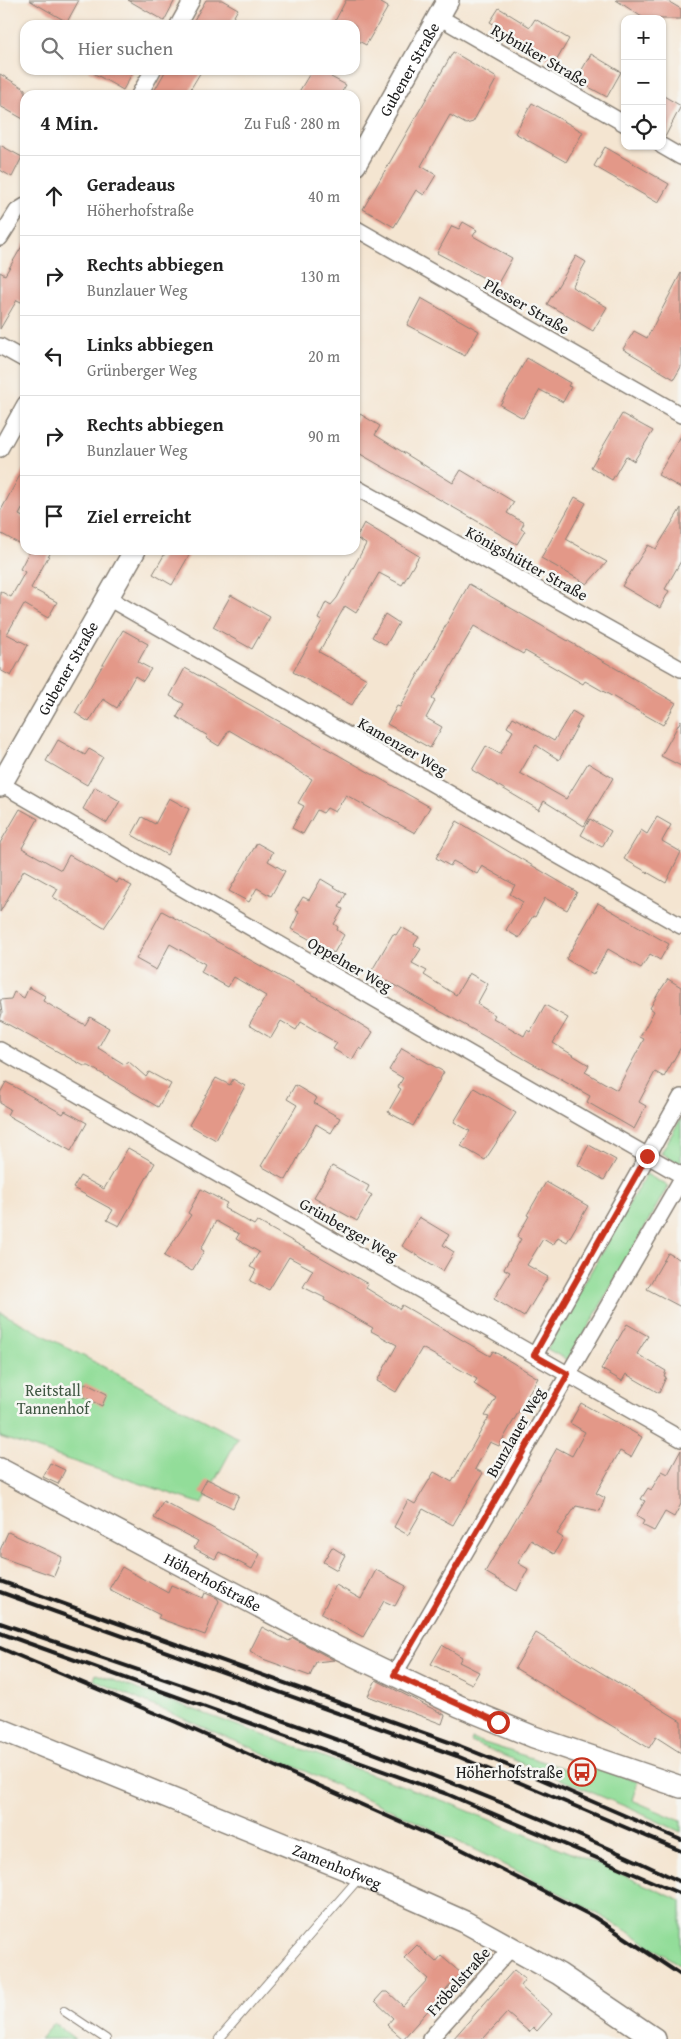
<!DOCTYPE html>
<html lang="de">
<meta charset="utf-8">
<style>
body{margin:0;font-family:"Gentium Book Plus",serif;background:#f6f6f6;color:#222}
.controls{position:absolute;right:15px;top:15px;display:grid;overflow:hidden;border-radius:10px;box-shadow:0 1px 4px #0004}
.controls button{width:45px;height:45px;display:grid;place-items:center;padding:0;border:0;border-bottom:1px solid #e0e0e0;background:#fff;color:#222;font:25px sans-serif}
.stop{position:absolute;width:15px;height:15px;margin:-11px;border:4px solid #c8321e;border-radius:50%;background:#fff}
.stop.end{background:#c8321e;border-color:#fff;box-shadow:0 1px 5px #0008}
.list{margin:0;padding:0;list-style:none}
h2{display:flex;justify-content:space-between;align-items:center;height:65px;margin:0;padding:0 20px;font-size:21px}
h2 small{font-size:16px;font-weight:400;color:#767676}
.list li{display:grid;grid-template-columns:32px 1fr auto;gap:15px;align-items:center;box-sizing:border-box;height:80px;padding:0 20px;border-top:1px solid #e0e0e0}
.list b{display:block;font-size:19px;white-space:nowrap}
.list p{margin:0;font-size:16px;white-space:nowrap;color:#767676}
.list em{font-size:16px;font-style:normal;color:#767676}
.icon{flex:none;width:28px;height:28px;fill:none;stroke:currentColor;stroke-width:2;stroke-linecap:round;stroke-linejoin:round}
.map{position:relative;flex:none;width:681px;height:2039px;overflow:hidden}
.search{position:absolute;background:#fff;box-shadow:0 1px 4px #0004;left:20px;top:20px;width:340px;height:55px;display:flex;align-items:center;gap:12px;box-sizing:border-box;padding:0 18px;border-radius:15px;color:#767676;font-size:19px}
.panel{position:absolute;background:#fff;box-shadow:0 1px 4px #0004;left:20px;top:90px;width:340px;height:465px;border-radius:15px}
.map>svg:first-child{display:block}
.green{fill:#92dd99;stroke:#577c5a}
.building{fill:#e39888}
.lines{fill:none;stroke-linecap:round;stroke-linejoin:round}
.lane-casing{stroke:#888076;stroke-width:10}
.street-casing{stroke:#888076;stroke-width:18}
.secondary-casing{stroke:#888076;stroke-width:24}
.lane{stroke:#fff;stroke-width:8}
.street{stroke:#fff;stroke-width:15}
.secondary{stroke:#fff;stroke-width:21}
.rail{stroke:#1c1c1c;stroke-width:4}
.route{stroke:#c8321e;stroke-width:6}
.labels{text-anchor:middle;stroke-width:5;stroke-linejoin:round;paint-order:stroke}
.street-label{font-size:16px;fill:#1c1c1c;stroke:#f6f6f2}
.park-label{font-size:16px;fill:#3f5642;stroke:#f6f6f2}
.poi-label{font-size:16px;fill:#1c1c1c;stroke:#f6f6f2;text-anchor:end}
</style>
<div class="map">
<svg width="681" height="2039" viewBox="0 0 681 2039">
<rect width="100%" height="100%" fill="#f6f6f2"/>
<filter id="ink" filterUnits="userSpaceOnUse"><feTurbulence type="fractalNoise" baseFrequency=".02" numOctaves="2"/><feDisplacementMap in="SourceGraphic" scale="10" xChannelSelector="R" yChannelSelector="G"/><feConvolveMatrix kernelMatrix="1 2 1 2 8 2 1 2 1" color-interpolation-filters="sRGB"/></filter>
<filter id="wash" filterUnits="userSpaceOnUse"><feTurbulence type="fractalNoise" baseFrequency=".0096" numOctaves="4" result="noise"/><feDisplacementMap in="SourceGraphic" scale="20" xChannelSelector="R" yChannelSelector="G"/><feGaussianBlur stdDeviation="1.12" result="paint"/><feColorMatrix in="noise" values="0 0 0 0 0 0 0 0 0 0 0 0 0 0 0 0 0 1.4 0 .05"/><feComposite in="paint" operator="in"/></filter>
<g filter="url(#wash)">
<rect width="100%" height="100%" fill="#f4e5d1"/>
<path class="green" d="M681,1118V1165L661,1153Z
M646,1174L668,1186L569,1361L547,1349Z
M0,1312L238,1438L202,1504L0,1437Z
M96,1674L444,1801L612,1870L681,1901V1966C616,1921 548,1886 477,1851C352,1789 222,1736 94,1680Z
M472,1739L591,1777L596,1767L638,1781L632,1800L681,1821V1832L629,1808L471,1742Z
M54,2023L75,2039H40Z"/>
<g id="blocks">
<path class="building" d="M29,0H79L67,22Z
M128,0H175L164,21Z
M206,0H222L238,9L229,25H191Z
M346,0H376L388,7L366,45L355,39V25H333Z
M616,0H666L681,9V19H645Z
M499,8L530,27L535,19L569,39L555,63L521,44L522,41L490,22Z
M453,52L497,78L473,122L466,124L450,115L421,166L436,175L424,195L416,190L394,227L363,209Z
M591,54L621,72L607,97L576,80Z
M88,70H134L123,90Z
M166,70H202L187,95H152Z
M312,70H334L331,77L346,85L340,95H297Z
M0,74L25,89V120L0,106Z
M662,95L681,106L665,137H662Z
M532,103L583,132L566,162L515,133Z
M0,145L22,157L12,177L0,170Z
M605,147L669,184L658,203L594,166Z
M463,222L477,230L473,236L512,258L497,285L437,253L452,226L459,229Z
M25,241V304L17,300L0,329V272L5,275Z
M576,256L586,262L572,287L607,307L593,331L547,304Z
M681,273V367L674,379L623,349L634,331L647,338Z
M421,298L479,331L465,356L407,325Z
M527,358L570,383L568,386L571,387L563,402L540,390L523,418L500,405Z
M360,414L380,426L375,435L453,483L461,470L514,502L507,513L524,523L521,529L525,531L517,544L355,451V423Z
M622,414L653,431L634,461L626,456L612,480L591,467Z
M681,436V488L658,475Z
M25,466V504L19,515L25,518V547L0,533V512Z
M575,497L586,503L566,539L607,562L587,584L541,558Z
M681,508V561L665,589L669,591L660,608L622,586L648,545L656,549Z
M364,523L419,556L402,585L379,573L356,613L345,606L319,652L367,679L352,705L293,672L322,621L318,619L326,602L331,605L337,598L366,544L356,538Z
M30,550H52L31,588L57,602L48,618L24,604L7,634L28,645L11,676L0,670V591L11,597L25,572L20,569Z
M167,550H192L172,585L153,574Z
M469,584L676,703L663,725L585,681L583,684L525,651L523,654L474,626L432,699L435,701L426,718L442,727L430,748L387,724L397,706L400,707Z
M231,595L270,617L252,649L213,627Z
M385,614L399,623L386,645L372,637Z
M123,630L148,644L138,662L151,669L143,681L135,676L117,708L103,699L89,722L75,713Z
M185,668L430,807L415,833L346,795L335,812L327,808L323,813L317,810L303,834L292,828L304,806L298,803L312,779L229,730L219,746L206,738L208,736L177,717L184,704L170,696Z
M572,711L582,717L559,760L536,745L520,773L566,799L588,763L613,778L584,826L544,801L539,810L472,770L486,746L500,754L513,731L507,727L513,717L554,741Z
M681,720V766L661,756Z
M58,740L85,755L89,749L103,757L87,785L46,761Z
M95,787L120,801L107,823L83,809Z
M169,798L189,809L167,855L132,835L142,817L155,824Z
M20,809L38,819L22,848L61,870L69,855L117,883L119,879L132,886L104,928L53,897L58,889L24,870L0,912V843Z
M657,817L671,825L662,841L681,852L666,883L624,859L641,830L647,834Z
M590,819L611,831L602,847L581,835Z
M457,821L577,892L567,910L545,898L535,917L533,916L519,938L506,930L523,902L510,894L515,885L482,866L477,874L453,861L450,866L436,858Z
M257,843L273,852L268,861L285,871L271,896L257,888L249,902L229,891Z
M321,879L346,894L339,907L343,909L334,924L338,927L337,930L344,935L334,953L291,929L299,912L295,910L303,897L309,900Z
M598,903L669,944L660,960L650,954L641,968L608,949L593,975L566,959Z
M162,911L315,996L373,1032L362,1050L359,1048L352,1060L333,1049L337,1043L301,1022L296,1030L281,1021L271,1038L249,1025L266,996L234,977L228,987L201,972L205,964L170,944L156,970L136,959Z
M401,927L419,937L414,945L421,949L412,963L427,971L424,975L456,995L469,973L488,984L477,1004L495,1015L493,1018L524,1036L527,1030L530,1032L545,1005L568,1018L553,1043L589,1065L585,1072L617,1090L644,1039L640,1037L654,1011L650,1008L659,992L668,979L681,987V1047L664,1077L655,1072L639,1102L646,1106L634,1129L587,1102L590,1096L371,972L393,934L396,935Z
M29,987L45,996L43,1001L85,1025L90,1017L109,1028L98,1048L124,1064L128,1061L146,1077L149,1072L171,1084L158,1107L89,1066H84L0,1020L2,1013L0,1000L11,999L14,992L24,998Z
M402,1048L444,1072L413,1126L388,1112L401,1089L398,1087L403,1078L389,1070Z
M216,1078L230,1085L233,1079L245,1086L216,1140L189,1125Z
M6,1082L63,1114L65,1111L87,1123L71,1151L7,1115L10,1109L0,1103V1093Z
M295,1085L317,1098L314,1103L340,1118L331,1133L316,1124L286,1180L261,1166L297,1105L287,1099Z
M474,1088L516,1113L485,1160L461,1146L470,1131L454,1122Z
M589,1145L616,1160L604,1180L578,1165Z
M128,1148L155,1163L119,1226L107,1220L113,1210L73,1188L80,1176L104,1189Z
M332,1166L369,1186L366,1192L372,1195L357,1221L314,1197Z
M546,1182L588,1206L567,1242L558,1237L553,1245L543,1239L527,1265L548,1277L524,1317L494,1299L510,1272L504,1269L521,1239L517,1237L529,1216L527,1215Z
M201,1189L227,1203L224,1208L254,1225L257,1221L368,1284L366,1288L400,1309L402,1305L490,1356L493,1351L538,1378L499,1446L490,1442L475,1469L483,1473L453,1525L423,1509L408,1535L394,1527L408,1500L415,1504L434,1472L452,1482L489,1417L485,1416L496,1398L474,1384L477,1379L422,1348L396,1392L377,1381L397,1345L371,1331L373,1328L324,1300L325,1298L303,1287L313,1270L289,1257L269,1290L250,1281L256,1270L250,1267L259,1252L236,1239L239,1234L216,1221L201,1249L204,1251L192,1271L164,1256L191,1215L188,1213Z
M419,1217L449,1235L443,1245L454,1252L443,1271L402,1246Z
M668,1253L681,1260V1307L647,1289Z
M627,1324L648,1336L637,1354L666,1371L664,1376L666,1377L659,1393L626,1374L622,1381L601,1369Z
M85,1383L107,1394L102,1406L79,1395Z
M581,1403L642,1437L631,1457L620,1451L596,1493L605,1498L600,1511L576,1506L557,1534L563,1538L554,1554L531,1540L518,1563L528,1569L517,1591L485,1572L557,1448L572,1456L585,1432L570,1423Z
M681,1450V1504L674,1517L665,1512L654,1531L642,1525L644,1521L636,1516L645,1501L641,1499L648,1488L651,1490L662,1471L668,1474Z
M50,1463L65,1470L58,1484L43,1477Z
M207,1479L239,1495L233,1508L200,1492Z
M163,1501L260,1554L252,1569L219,1552L215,1559L194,1548L198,1541L154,1518Z
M8,1532L62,1557L54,1576L0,1557V1550Z
M332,1547L345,1555L337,1570L323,1562Z
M122,1567L168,1593L171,1585L203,1598L205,1593L217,1598L219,1601L205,1635L158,1618L160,1615L109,1589Z
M376,1570L406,1586L395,1606L384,1601L363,1637L321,1614L336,1585L361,1599Z
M262,1627L289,1641L293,1638L334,1660L316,1662L310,1676L263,1659L250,1651Z
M536,1633L681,1721V1753L656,1737L649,1748L515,1668Z
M442,1645L462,1657L459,1662L479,1672L472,1684L431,1664Z
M376,1680L445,1715L442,1724L368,1696Z
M417,1945L436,1962L441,1956L461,1973L403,2039L387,2025L393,2018L375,2001L383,1992H388L403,2006L428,1979L404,1958Z
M514,1970L525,1979L520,1986L552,2014L537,2031L533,2027L529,2032L507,2013L483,2039H453Z"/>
</g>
</g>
<g filter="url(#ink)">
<use href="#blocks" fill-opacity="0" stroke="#888076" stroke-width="1"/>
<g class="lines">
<g class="lane-casing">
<path id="lane" d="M64,2011L106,2039
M219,2039L360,1877"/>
</g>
<g class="street-casing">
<path id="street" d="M439,17L625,124
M178,25L192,0
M139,95L153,70
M662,146L681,157
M355,228L681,415
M0,238L17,211L25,206
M0,346L25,360
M0,449L25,404
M355,487L681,669
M108,598L681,926
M1,784L681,1175
M0,1050L681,1439
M535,1355L681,1097
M394,1675L681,1180
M430,2039L512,1947"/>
</g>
<g class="secondary-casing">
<g id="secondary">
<path id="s1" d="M355,165L448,0"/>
<path id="s2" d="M0,786L135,550"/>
<path id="s3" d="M0,1469L338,1648L459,1706L534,1737L681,1787"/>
<path id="s4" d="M0,1729L362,1876L465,1922L559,1974L655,2039"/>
</g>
</g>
<use href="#lane" class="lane"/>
<use href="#street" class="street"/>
<use href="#secondary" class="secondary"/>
<path class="rail" d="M0,1581L460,1746L529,1774L681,1840
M0,1592L457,1756L681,1851
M0,1623C228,1701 464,1777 681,1882
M0,1633L447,1794L681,1894
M0,1648L176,1722L461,1849L594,1917L681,1975"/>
</g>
</g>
<g class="lines" filter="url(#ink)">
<path class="route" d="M498,1722L394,1675L568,1374L534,1355L647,1156"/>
</g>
<defs>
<g id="bus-ring" transform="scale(1.4375)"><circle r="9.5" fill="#f6f6f2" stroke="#c8321e" stroke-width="1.5"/><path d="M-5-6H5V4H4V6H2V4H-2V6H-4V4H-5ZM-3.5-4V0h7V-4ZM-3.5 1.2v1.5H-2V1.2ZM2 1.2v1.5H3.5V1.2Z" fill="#c8321e"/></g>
</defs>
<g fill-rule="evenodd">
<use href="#bus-ring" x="582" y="1772"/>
</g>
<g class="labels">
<g class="street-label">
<text transform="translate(540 55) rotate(30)" y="6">Rybniker Straße</text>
<text dy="6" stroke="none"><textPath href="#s1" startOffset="110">Gubener Straße</textPath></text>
<text transform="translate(527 306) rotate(30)" y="6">Plesser Straße</text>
<text transform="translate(527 563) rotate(29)" y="6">Königshütter Straße</text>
<text dy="6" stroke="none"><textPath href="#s2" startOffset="136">Gubener Straße</textPath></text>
<text transform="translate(403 746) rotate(30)" y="6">Kamenzer Weg</text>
<text transform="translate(350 964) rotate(30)" y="6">Oppelner Weg</text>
<text transform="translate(349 1229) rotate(30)" y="6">Grünberger Weg</text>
<text transform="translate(515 1432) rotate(-60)" y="6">Bunzlauer Weg</text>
<text dy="6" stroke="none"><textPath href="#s3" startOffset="241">Höherhofstraße</textPath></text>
<text dy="6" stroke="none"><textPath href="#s4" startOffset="364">Zamenhofweg</textPath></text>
<text transform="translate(458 1981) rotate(-48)" y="6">Fröbelstraße</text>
</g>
<g class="park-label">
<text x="53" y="1396">Reitstall<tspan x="53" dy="18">Tannenhof</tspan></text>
</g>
<g class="poi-label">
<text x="563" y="1778">Höherhofstraße</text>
</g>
</g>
</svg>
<div class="controls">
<button>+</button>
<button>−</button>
<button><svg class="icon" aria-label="locate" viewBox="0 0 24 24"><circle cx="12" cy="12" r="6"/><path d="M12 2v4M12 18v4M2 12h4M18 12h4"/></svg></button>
</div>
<div class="stop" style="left:498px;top:1722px"></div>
<div class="stop end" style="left:647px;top:1156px"></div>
<div class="search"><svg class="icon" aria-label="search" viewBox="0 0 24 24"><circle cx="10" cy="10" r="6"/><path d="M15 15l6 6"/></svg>Hier suchen</div>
<section class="panel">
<h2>4 Min.<small>Zu Fuß · 280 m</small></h2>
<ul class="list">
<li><svg class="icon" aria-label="ahead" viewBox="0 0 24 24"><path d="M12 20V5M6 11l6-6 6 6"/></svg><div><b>Geradeaus</b><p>Höherhofstraße</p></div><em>40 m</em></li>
<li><svg class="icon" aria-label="right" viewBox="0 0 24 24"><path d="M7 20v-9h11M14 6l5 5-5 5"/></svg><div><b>Rechts abbiegen</b><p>Bunzlauer Weg</p></div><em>130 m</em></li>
<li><svg class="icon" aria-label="left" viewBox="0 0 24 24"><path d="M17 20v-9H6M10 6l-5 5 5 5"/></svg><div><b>Links abbiegen</b><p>Grünberger Weg</p></div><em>20 m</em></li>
<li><svg class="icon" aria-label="right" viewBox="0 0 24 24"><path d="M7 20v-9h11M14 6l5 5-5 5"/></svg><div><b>Rechts abbiegen</b><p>Bunzlauer Weg</p></div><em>90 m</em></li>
<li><svg class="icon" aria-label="arrive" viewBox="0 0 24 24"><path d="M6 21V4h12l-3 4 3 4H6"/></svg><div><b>Ziel erreicht</b></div></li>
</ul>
</section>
</div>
